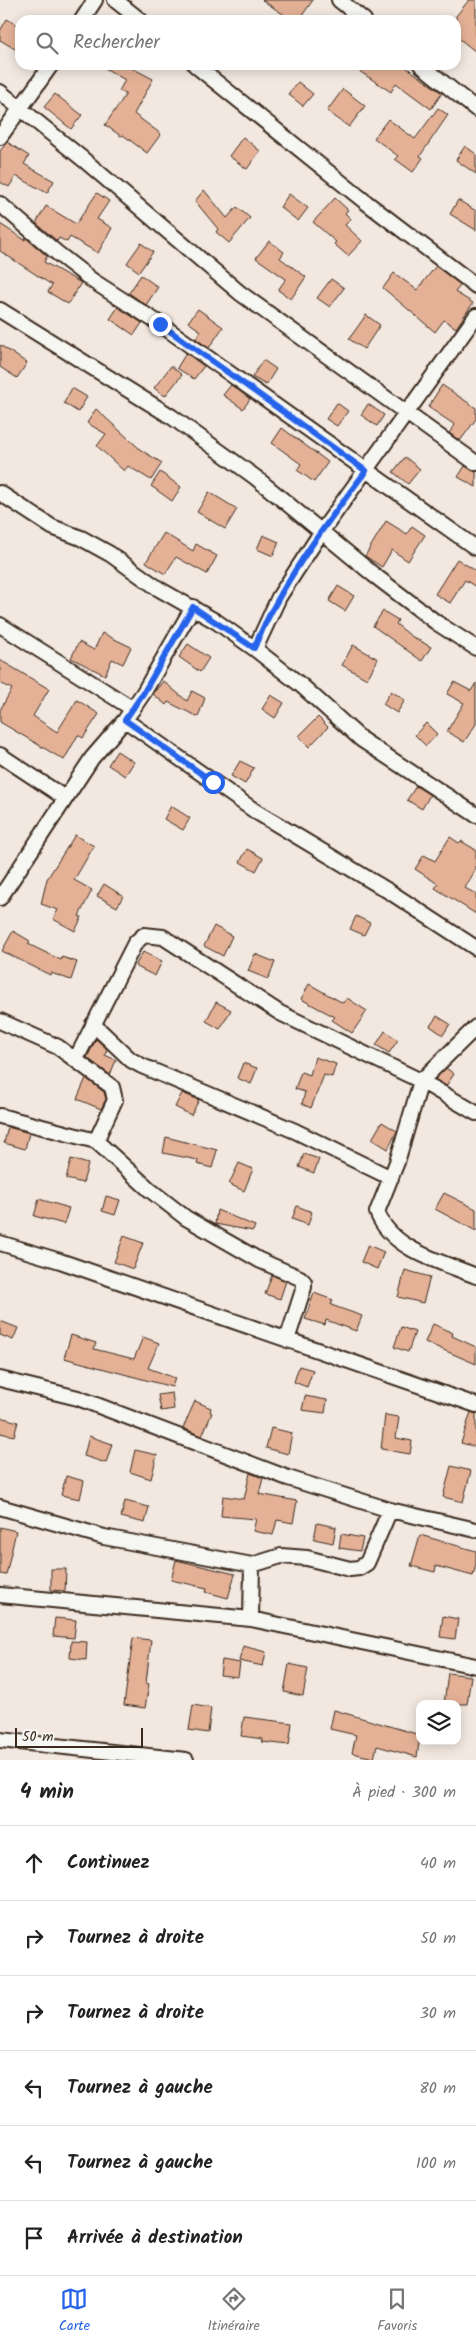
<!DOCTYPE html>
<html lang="fr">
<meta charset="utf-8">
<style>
body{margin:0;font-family:Kalam,sans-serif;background:#f2f2f2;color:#222}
.controls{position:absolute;right:15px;bottom:15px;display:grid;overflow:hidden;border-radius:10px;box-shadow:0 2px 12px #0003}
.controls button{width:45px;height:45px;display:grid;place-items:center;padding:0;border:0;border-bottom:1px solid #e0e0e0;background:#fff;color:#222;font:25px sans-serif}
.scale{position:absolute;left:15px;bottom:12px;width:128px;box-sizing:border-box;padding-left:5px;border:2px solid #3b2a1e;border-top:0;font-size:14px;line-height:18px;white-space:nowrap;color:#3b2a1e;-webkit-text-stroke:4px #f6f6f2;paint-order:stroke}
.stop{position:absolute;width:15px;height:15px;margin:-11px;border:4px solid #2563eb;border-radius:50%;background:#fff}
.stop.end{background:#2563eb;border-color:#fff;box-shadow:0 1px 5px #0008}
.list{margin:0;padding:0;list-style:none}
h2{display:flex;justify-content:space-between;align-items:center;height:65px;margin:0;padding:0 20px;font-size:21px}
h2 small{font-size:16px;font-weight:400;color:#767676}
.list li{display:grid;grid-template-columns:32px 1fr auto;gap:15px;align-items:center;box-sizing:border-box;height:75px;padding:0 20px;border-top:1px solid #e0e0e0}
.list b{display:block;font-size:19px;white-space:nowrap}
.list em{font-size:16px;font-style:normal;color:#767676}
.icon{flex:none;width:28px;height:28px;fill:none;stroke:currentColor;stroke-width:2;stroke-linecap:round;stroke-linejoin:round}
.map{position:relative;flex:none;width:476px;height:1760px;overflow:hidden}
.search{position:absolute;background:#fff;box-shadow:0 2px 12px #0003;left:15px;right:15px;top:15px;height:55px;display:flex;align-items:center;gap:12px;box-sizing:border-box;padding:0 18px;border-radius:15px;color:#767676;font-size:19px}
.sheet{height:515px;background:#fff}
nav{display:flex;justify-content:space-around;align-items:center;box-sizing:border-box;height:70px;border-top:1px solid #e0e0e0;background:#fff;font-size:14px;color:#767676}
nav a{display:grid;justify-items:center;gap:2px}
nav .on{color:#2563eb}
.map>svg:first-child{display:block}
.building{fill:#e4b196;stroke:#3b2a1e}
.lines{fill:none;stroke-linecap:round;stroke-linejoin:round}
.minor-casing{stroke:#3b2a1e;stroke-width:18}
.minor{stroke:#f6f6f2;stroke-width:14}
.route{stroke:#2563eb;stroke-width:6}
</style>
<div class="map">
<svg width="476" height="1760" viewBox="0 0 476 1760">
<rect width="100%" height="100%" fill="#f2e8e0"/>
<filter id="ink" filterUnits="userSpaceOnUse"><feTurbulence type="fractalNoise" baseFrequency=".02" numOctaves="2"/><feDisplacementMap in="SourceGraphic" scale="10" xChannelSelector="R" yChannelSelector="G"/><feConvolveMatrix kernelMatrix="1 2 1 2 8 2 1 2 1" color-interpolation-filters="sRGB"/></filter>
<g filter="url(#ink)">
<path class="building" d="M262,0H313L299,20H292Z
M469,0H476V52L456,36V16Z
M7,19L20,27V52L0,40V31Z
M100,65H126L153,79L134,114L161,134L147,153L123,135L121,136L105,125L126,94L119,91L125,80Z
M350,65H403L442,93L431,109L396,83L391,92Z
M298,82L313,94L303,106L288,94Z
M343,89L365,106L349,127L327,111Z
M55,94L82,115L71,129L44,107Z
M438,108L448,115L420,156L423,158L413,172L395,159L398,156L374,138L388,119L415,139Z
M243,137L260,151L247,169L229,156Z
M7,142L29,156L24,164L54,181L47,193L16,176L9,187L0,182V151Z
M465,146L476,154V174L456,160Z
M204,190L227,218L237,207L250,218L229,243L216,232L218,229L195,201Z
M97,193L109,201L97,219L112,228L98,253L70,237L67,242L59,238L57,241L36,223L46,206L76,224Z
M289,194L308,208L298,221L280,207Z
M335,198L348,210L345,213L351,219L345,225L362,241L348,256L334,244L336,242L313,222Z
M458,200L476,211V230L450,214Z
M0,224L25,240L26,238L47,256L44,262L81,283L68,304L48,292L52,285L0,251Z
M269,241L284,252L280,258L306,277L291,299L278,290L286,279L256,258Z
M141,243L153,252L139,272L127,263Z
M436,266L461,285L455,292L473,303L456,328L444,320L435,332L383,288L394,273L417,290Z
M141,275L158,287L146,305L129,293Z
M331,279L344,288L330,307L317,298Z
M118,307L142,323L134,335L110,319Z
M198,309L223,327L209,348L196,339L201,331L188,322Z
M366,315L380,325L364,349L349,339Z
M0,345L27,363L17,378L0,367Z
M186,353L204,366L194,379L177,368Z
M263,360L276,369L266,385L252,377Z
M171,366L182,375L165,396L154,388Z
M231,385L250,399L243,409L223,395Z
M442,385L476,408V419L460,441L449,433L455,425L428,407Z
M72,388L87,397L78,412L64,403Z
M337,403L348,411L337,426L326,419Z
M368,404L384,415L377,426L361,415Z
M96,409L141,450L162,463L151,480L128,466L124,471L97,446L106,434L87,423Z
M282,428L328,462L314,482L297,470L301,464L272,443Z
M405,457L420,469L408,484L393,472Z
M465,466L476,472V487L458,477Z
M160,472L181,487L172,501L151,486Z
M209,492L237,509L225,529L197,512Z
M386,521L407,534L412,526L425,535L408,561L392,550L382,567L365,556Z
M164,533L193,551L196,544L217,556L207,574L176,557L165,574L146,562Z
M263,535L279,542L273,556L257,549Z
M457,559L476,571V587L465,580L450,603L435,594Z
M338,586L354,596L345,611L329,601Z
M383,611L398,620L396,624L411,636L431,647L422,661L373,626Z
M102,633L131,647L123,664L112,659L105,675L71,658L79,642L94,650Z
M188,644L209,658L200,672L179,657Z
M353,645L378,659L367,679L342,665Z
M0,660L49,689L33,716L57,732L77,700L99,714L83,738L78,735L64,760L0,722V710L12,689L0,683Z
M163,681L187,701L192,691L205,698L198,717L168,702L166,705L153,694Z
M454,682L471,691L476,683V724L464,742L447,731L464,703L447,694Z
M391,691L405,700L397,713L383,704Z
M271,695L284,703L275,718L262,709Z
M318,717L328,727L309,747L299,736Z
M426,723L437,734L426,746L415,735Z
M117,751L134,762L125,776L108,765Z
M240,761L254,768L245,784L231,776Z
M416,786L430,795L422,809L407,800Z
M171,806L190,818L183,830L164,819Z
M75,835L94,846L74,880L92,890L79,916L82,917L75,931L53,919L58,910L41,904L47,879Z
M450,837L459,843L461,841L476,850V869L465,888L476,894V914L435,888L438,884L415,869L424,855L435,861Z
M247,849L263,858L256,871L240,862Z
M104,884L123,896L117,907L97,896Z
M356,916L370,923L364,935L350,929Z
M214,926L232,936L223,956L204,946Z
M13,931L30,941L28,944L61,960L62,957L77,962L71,980L51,973L50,975L2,951Z
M143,952L162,961L155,976L135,966Z
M255,954L275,962L268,979L248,971Z
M309,984L343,1003L347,998L367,1011L352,1033L332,1020L335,1017L301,999Z
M216,1002L231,1010L220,1029L206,1021Z
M437,1016L450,1024L443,1035L430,1026Z
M385,1031L398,1040L389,1053L376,1045Z
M96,1039L107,1049L105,1055L116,1060L110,1075L87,1058Z
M315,1057L336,1064L332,1077L324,1075L311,1108L302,1104L305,1092L295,1089L301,1072L310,1075Z
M243,1063L257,1068L251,1084L237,1078Z
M446,1068L454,1074L446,1086L435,1079Z
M86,1078L104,1092L106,1099L101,1109L77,1099Z
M182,1093L199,1100L191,1115L175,1107Z
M382,1122L397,1131L388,1149L372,1139Z
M8,1127L29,1133L25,1149L4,1143Z
M166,1137L217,1150L212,1168L197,1164L198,1160L163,1153Z
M304,1154L319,1159L314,1173L299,1167Z
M71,1159L88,1164L83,1183L66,1179Z
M239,1163L253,1169L244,1191L229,1184Z
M444,1193L476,1209V1231L435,1209Z
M106,1196L120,1200L115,1215L102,1211Z
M39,1199L69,1208L64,1224L34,1216Z
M297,1206L312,1212L308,1225L292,1219Z
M217,1210L255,1226L253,1231L215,1224Z
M124,1236L143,1243L133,1269L114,1262Z
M368,1245L384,1252L377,1269L361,1262Z
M405,1270L430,1277L423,1303L398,1297Z
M272,1275L286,1281L280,1299L265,1294Z
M314,1293L333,1300L331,1305L362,1316L356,1331L326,1320L325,1325L305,1319Z
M0,1321L18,1328L13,1340L0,1335Z
M433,1324L453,1333L452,1336L476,1347V1364L425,1342Z
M401,1327L415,1332L408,1352L394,1347Z
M71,1335L96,1343L94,1349L134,1359L143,1337L159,1343L148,1368L175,1378L172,1387L64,1358Z
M299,1366L313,1370L307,1387L294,1382Z
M172,1393L174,1409L161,1411L158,1395Z
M305,1396L327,1400L325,1413L302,1410Z
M195,1401L211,1408L210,1412L212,1413L202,1436L183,1428Z
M471,1412L476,1414V1447L461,1443Z
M385,1415L399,1417L396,1438L412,1441L410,1454L381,1449Z
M0,1417L18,1422L14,1436L0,1433Z
M271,1428L292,1433L288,1454L266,1448Z
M89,1436L112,1444L106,1463L84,1456Z
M135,1450L157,1455L151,1479L130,1472Z
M451,1466L471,1471L463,1502L443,1497Z
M250,1473L263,1478L259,1494L297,1501L293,1523L277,1520L273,1535L253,1531L256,1519L221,1516L223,1496L244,1499Z
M66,1476L84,1481L80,1499L61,1495Z
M125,1501L149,1507L145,1523L121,1517Z
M317,1523L336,1527L333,1543L314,1539Z
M0,1527L16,1531L6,1575L0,1574Z
M341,1534L363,1538L360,1551L339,1548Z
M420,1535L476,1551V1564L473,1576L436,1566L435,1572L411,1566Z
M176,1560L235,1574L228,1598L206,1592L207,1588L171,1580Z
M51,1569H66L65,1591L51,1590Z
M443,1616L458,1619L455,1639L440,1637Z
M55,1618L76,1620L74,1638L53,1636Z
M133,1638L151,1640L146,1683L149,1684L145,1708L124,1705Z
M71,1641L87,1642L86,1660L70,1658Z
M243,1646L266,1652L263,1666L239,1661Z
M222,1660L240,1663L238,1677L220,1675Z
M289,1664L308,1668L303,1696L284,1692Z
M448,1673L471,1676L467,1704H444Z
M193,1705L211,1708L208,1733L189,1730Z
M334,1710L420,1735L417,1757L377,1746L374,1758L352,1753L356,1735L330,1729Z
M244,1717L292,1723L289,1745L262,1742L263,1739L241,1736Z"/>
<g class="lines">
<g class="minor-casing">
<path id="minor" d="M115,0L140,20
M339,0L364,20
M82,20L95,0
M195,65L363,200L476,286
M421,65L476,109
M0,92L84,160L240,293L476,463
M0,137L51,65
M0,204L57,253L93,281L160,324L476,548
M0,310L172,417L255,477L374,575L437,623L476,648
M476,316L322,531L279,597L255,649L302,686L362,740L476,815
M0,493L52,527L81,538L110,554L159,589L217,622L255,649
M0,625L133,709
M125,720L255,811L390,892L476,948
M0,755L65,798
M0,898L92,758L125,720L144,692L193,607
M0,1021L58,1047L112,1087L115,1100L96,1141
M93,1024L131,1060L142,1066L295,1131L391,1178
M476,1027L421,1081L397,1162L377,1212C391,1250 442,1262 476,1276
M76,1059L135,943L144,935L163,937L280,1013L421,1081L476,1113
M0,1116L96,1141L150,1190L186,1218L259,1260L300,1278L304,1282V1287L287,1340
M0,1243L60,1261L476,1405
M0,1379L78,1398L288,1478L390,1510L476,1530
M0,1507L104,1537L252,1565L281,1556L307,1558L350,1569L359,1568L367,1563L390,1510
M0,1595L251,1619L476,1666
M251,1619L252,1565
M0,1740L186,1760"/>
</g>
<use href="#minor" class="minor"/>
</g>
</g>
<g class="lines" filter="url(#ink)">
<path class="route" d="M160,324L366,471C324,526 281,584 254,648L193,607L144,692L125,720L213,782"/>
</g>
</svg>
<div class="controls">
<button><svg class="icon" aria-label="layers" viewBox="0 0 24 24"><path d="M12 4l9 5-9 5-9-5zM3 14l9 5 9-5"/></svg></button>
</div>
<div class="scale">50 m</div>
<div class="stop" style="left:213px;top:782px"></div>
<div class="stop end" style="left:160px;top:324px"></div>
<div class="search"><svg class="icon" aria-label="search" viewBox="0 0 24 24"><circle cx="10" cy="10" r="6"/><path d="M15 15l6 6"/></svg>Rechercher</div>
</div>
<section class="sheet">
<h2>4 min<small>À pied · 300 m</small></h2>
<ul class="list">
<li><svg class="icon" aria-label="ahead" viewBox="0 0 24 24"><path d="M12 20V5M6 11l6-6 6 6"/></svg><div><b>Continuez</b></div><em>40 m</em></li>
<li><svg class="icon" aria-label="right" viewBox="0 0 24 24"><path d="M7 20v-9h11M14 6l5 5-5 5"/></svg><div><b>Tournez à droite</b></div><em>50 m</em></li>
<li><svg class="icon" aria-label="right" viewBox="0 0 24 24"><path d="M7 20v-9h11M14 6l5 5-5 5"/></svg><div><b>Tournez à droite</b></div><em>30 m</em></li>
<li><svg class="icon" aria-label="left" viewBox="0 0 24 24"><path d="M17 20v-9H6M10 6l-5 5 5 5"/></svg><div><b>Tournez à gauche</b></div><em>80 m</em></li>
<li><svg class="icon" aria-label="left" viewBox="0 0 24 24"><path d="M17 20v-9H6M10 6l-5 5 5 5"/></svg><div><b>Tournez à gauche</b></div><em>100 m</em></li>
<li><svg class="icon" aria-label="arrive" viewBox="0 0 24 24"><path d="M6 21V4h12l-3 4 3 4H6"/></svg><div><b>Arrivée à destination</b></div></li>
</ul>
</section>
<nav>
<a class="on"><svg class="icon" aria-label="map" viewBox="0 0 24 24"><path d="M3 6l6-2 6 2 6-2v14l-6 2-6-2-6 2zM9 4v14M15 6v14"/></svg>Carte</a>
<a><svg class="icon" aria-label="directions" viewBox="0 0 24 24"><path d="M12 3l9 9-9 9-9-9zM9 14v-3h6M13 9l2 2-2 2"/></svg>Itinéraire</a>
<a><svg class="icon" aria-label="saved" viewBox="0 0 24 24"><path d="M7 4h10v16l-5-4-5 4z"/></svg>Favoris</a>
</nav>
